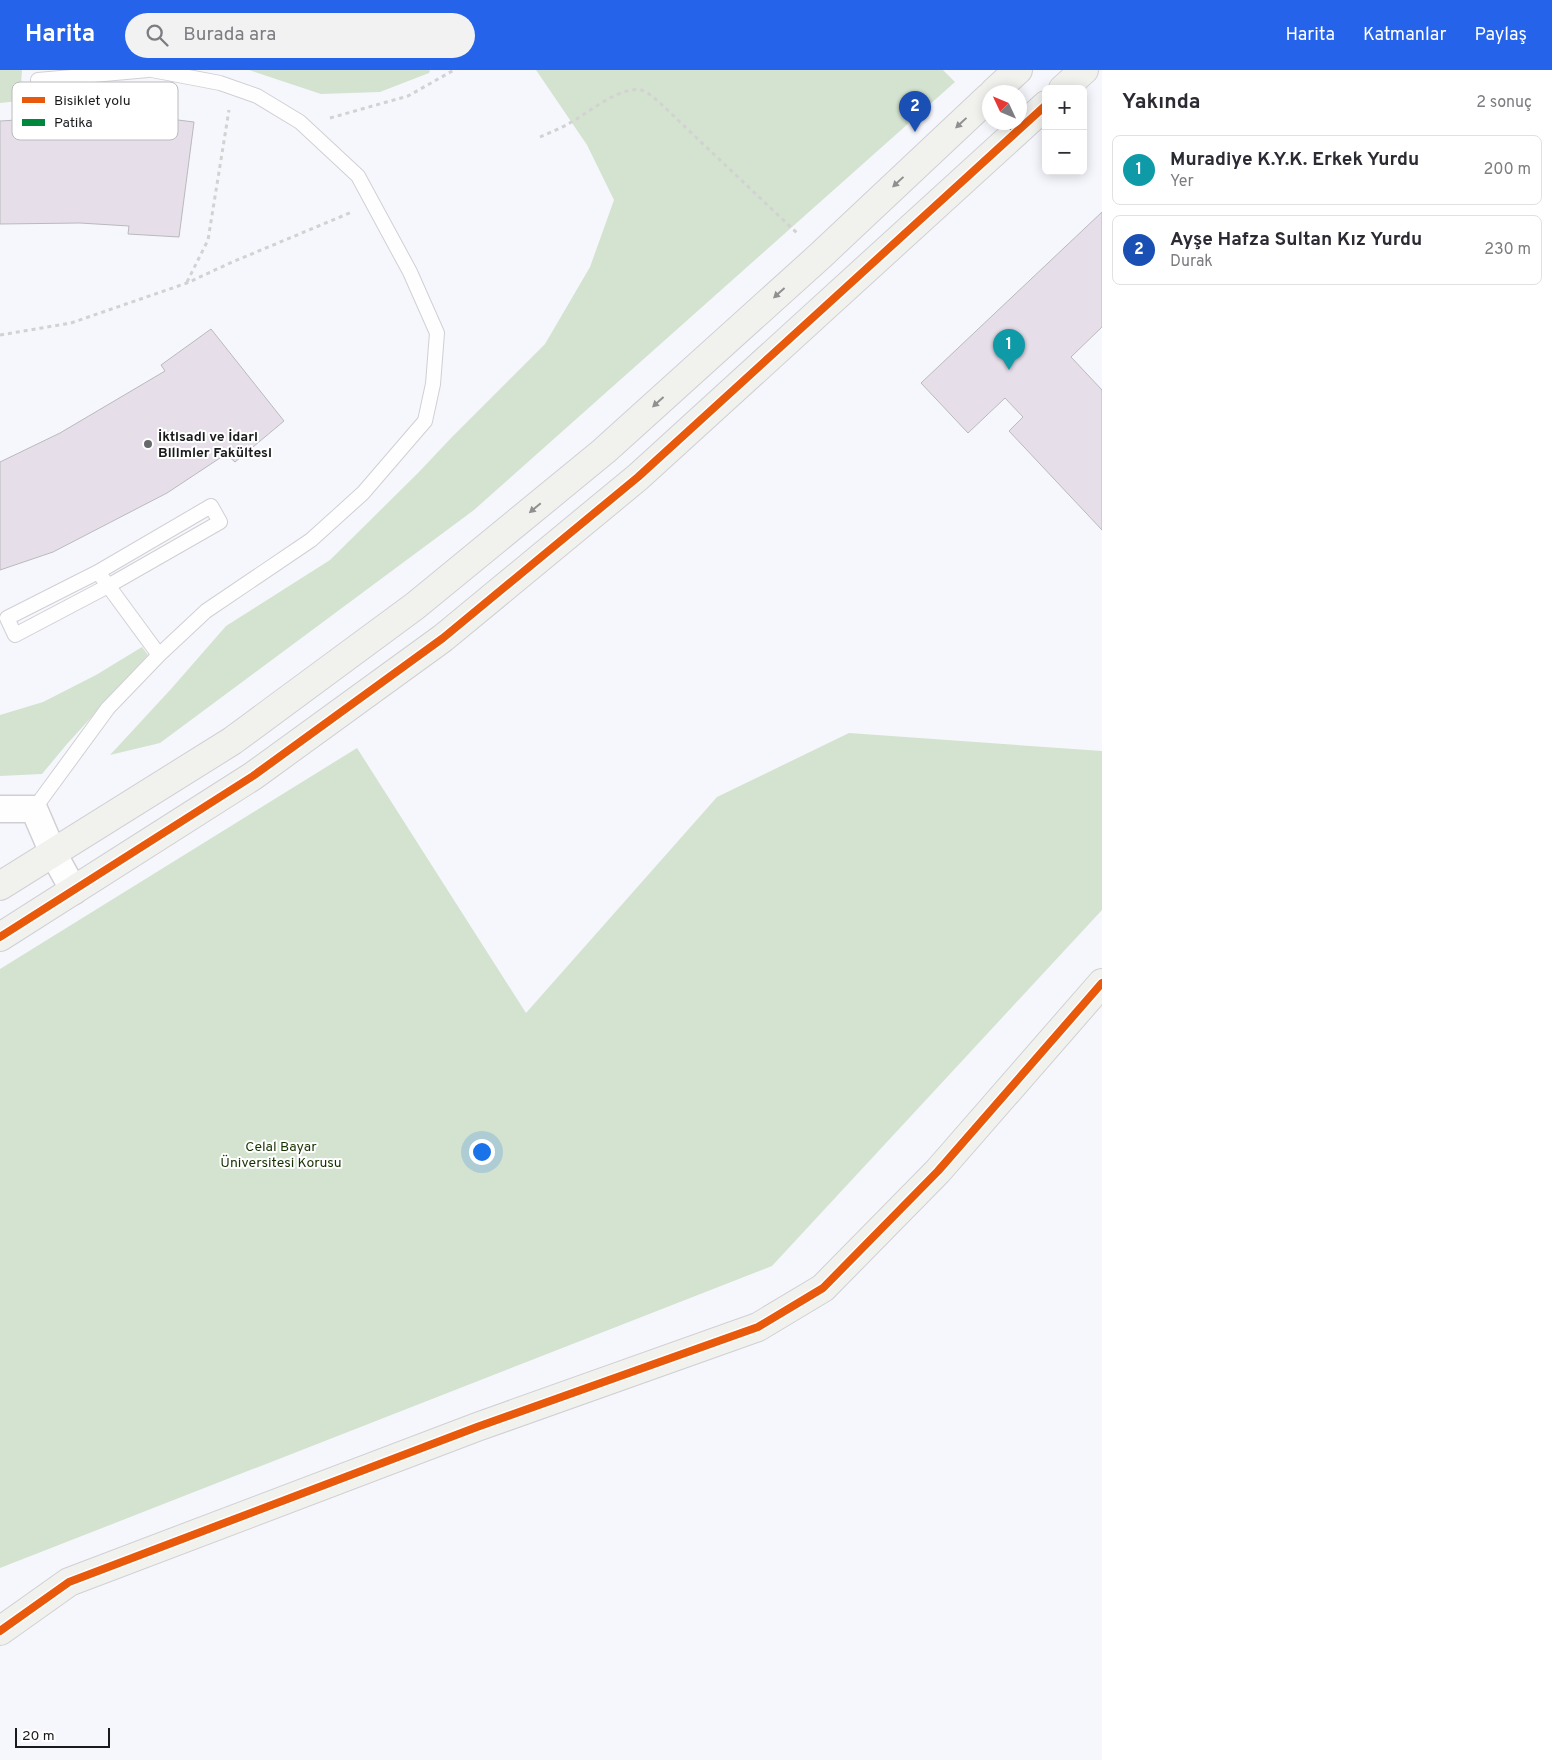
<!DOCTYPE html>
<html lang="tr">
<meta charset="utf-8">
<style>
body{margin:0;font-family:Overpass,sans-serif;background:#f2f2f3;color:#2b2b33}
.controls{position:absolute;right:15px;top:15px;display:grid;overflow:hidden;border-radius:8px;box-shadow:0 2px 12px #0003}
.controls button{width:45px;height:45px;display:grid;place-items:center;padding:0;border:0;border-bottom:1px solid #e1e1e2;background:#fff;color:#2b2b33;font:25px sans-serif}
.compass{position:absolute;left:982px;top:15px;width:45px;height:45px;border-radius:50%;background:#fff;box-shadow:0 2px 12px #0003;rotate:314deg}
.scale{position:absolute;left:15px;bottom:12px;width:95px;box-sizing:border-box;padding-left:5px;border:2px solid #191a1c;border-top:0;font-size:14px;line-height:18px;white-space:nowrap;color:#191a1c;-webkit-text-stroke:4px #fff;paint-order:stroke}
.you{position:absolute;left:481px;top:1081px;width:18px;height:18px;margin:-12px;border:4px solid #fff;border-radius:50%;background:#1a73e8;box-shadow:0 0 0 8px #1a73e833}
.badge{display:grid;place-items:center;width:32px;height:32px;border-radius:50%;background:#2563eb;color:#fff;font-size:16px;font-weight:700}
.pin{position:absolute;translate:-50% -41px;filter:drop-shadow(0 1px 2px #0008)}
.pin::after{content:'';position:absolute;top:26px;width:18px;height:15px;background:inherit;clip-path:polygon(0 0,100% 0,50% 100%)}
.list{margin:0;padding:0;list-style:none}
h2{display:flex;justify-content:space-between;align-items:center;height:65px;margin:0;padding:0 20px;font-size:21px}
h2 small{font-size:16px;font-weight:400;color:#7c7c81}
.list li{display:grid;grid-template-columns:32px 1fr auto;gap:15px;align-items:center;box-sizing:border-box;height:70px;margin:0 10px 10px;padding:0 10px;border:1px solid #e1e1e2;border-radius:8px}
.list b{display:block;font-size:19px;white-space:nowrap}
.list p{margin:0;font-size:16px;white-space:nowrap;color:#7c7c81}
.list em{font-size:16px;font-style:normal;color:#7c7c81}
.icon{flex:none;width:28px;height:28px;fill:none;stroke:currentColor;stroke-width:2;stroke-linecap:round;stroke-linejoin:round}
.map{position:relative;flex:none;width:1102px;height:1690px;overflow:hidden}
header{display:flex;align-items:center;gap:30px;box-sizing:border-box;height:70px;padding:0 25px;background:#2563eb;color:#fff}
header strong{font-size:24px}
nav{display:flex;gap:28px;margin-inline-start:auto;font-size:18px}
.search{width:350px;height:45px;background:#f2f2f3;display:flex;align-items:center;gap:12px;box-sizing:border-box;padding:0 18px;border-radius:28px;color:#7c7c81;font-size:19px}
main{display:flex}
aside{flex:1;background:#fff}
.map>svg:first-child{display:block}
.green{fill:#d4e3cf}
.building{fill:#e6dfea;stroke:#bab9bd}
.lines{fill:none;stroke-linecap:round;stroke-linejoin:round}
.lane-casing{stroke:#d0d0d4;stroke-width:16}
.street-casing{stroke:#d0d0d4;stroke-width:29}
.secondary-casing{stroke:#d0d0d4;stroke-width:30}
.path{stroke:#d2d2d3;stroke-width:3;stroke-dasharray:4 4;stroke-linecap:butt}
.lane{stroke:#fefeff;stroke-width:14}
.street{stroke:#fefeff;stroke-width:26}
.secondary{stroke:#f1f1ee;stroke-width:28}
.quiet{stroke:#00873e;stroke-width:6;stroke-dasharray:12 6;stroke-linecap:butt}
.cycleway-casing{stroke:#fff;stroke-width:11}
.cycleway{stroke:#e8590c;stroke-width:8}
.oneway{fill:#909090}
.poi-dot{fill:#66676a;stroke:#fff;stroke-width:2}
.labels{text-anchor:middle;stroke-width:4;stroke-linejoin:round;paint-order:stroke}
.poi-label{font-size:14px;font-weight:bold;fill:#191a1c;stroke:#fff;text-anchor:start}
.park-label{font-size:14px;fill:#163100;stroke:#fff}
.key{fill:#fff;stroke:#bababb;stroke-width:1}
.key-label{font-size:14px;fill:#191a1c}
</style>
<header>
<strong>Harita</strong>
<div class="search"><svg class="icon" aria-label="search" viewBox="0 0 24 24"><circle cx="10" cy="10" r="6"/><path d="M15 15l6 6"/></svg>Burada ara</div>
<nav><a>Harita</a><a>Katmanlar</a><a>Paylaş</a></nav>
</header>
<main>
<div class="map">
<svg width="1102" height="1690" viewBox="0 0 1102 1690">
<rect width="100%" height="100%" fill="#f6f7fc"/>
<path class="green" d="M0,0H22L20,31L0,33Z
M249,0H430L429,3L380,22L321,24Z
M536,0H943L955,12L474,440L160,673L110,685L171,619L226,556L330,490L418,403L452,367L545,274L590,197L614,130L587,75Z
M142,577L148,585L67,674L42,704L0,706V645L43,632L96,605Z
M849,663L1102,681V840L772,1196L0,1498V899L357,678L526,943L717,727Z"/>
<path class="building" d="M138,45L194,52L179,167L128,164L129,156L80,153L0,154V51L67,47L136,55Z
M1102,142V257L1071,287L1102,320V460L1009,361L1023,347L1005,328L968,363L921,313Z
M211,259L284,351L235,392L226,384L167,423L53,482L0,500V392L60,363L165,301L161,295Z"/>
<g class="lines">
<g class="lane-casing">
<path id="lane" d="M38,10L148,0
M98,502L211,436L220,452L108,516L15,565L7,548L98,502L115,525L159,585
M34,739L108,638L159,585L206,541L311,470L363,423L425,351L433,314L437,263L410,202L358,106L300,52L257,26L220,13L152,0"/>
</g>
<g class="street-casing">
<path id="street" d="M0,739H34L53,783L74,821"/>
</g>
<g class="secondary-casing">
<path id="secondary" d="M1063,19L1084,0
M994,22L1018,0
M0,816L232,671L415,536L604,381L821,185L989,27
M0,867L253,706L443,568L638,407L1046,35
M0,1561L69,1512L477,1357L758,1257L823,1218L938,1101L1102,913"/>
</g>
<path class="path" d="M330,48L408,26L454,0
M540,67C549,63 559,59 568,54C587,44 619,16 641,20C648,22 654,28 660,33L798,164
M187,212L208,170L229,40
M0,265L71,253L187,213L230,193L352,142"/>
<use href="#lane" class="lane"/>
<use href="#street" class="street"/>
<use href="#secondary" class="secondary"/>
<path class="quiet" d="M985,31L989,35
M1007,52L1016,62"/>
<g class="cycleway-casing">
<path id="cycleway" d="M0,867L253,706L443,568L638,407L1046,35
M0,1561L69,1512L477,1357L758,1257L823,1218L938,1101L1102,913"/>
</g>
<use href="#cycleway" class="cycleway"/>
</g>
<defs><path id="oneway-solid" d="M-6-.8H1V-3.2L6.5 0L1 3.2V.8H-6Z" transform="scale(1.25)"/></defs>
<g class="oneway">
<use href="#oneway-solid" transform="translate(961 53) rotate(137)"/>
<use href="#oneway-solid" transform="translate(898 112) rotate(137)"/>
<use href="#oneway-solid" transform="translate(779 223) rotate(138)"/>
<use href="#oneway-solid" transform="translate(658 332) rotate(138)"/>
<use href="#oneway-solid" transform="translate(535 438) rotate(140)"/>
</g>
<circle class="poi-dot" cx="148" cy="374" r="5"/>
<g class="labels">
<g class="poi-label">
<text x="158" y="371">İktisadi ve İdari<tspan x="158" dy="16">Bilimler Fakültesi</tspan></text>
</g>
<g class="park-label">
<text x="281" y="1081">Celal Bayar<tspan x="281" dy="16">Üniversitesi Korusu</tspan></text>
</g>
</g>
<rect x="12" y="12" width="166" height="58" rx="8" class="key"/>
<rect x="22" y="27" width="23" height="6" fill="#e8590c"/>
<rect x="22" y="49" width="23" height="7" fill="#00873e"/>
<g class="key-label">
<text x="54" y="35">Bisiklet yolu</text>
<text x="54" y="57">Patika</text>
</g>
</svg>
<div class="controls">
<button>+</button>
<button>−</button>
</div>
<svg class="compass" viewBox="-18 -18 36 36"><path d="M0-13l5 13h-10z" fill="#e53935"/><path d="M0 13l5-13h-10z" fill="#7c7c81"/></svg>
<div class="scale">20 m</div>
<div class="you"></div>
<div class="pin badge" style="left:1009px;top:300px;background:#0f9aa8">1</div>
<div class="pin badge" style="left:915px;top:62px;background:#1a4fb4">2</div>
</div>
<aside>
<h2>Yakında<small>2 sonuç</small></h2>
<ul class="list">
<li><span class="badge" style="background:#0f9aa8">1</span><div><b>Muradiye K.Y.K. Erkek Yurdu</b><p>Yer</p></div><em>200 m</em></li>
<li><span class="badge" style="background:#1a4fb4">2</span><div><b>Ayşe Hafza Sultan Kız Yurdu</b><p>Durak</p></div><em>230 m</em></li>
</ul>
</aside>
</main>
